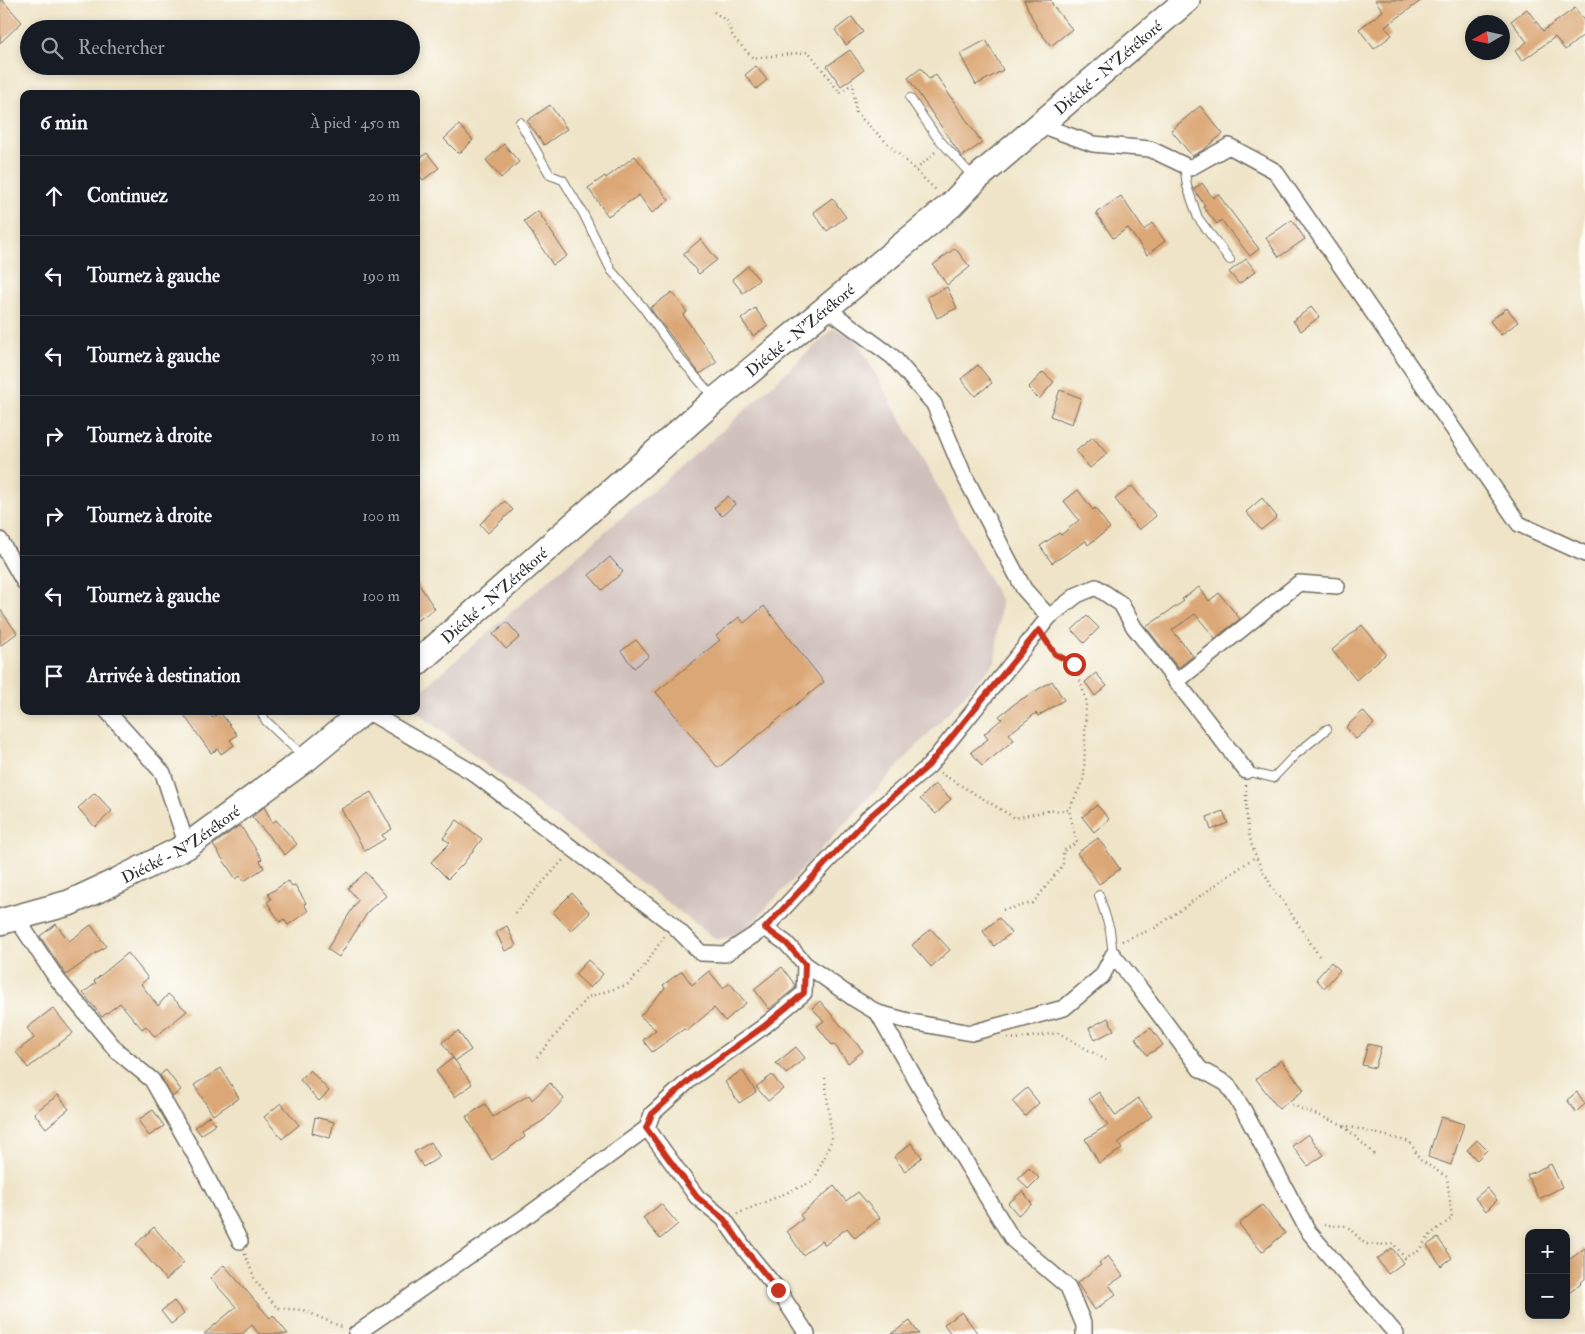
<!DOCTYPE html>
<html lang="fr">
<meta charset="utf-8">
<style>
body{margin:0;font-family:"IM FELL Double Pica",serif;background:#242831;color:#f1f3f6}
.controls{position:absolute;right:15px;bottom:15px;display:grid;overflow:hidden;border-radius:10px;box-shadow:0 2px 8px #0003}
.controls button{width:45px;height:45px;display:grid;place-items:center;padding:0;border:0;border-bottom:1px solid #363941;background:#171b24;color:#f1f3f6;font:25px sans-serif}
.compass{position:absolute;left:1465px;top:15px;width:45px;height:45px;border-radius:50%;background:#171b24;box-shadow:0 2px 8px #0003;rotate:261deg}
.stop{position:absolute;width:15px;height:15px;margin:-11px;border:4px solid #c8321e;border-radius:50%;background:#fff}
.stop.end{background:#c8321e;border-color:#fff;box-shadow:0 1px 5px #0008}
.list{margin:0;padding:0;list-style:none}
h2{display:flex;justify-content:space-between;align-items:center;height:65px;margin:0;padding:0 20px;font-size:21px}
h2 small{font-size:16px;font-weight:400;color:#9ea1a6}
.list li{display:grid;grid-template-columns:32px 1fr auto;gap:15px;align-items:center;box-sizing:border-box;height:80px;padding:0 20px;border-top:1px solid #363941}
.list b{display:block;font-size:19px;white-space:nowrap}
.list em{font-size:16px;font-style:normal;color:#9ea1a6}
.icon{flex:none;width:28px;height:28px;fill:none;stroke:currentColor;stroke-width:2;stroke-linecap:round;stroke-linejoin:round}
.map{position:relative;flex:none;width:1585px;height:1334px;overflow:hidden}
.search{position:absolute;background:#171b24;box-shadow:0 2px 8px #0003;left:20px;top:20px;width:400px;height:55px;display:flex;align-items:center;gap:12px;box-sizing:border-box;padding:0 18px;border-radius:28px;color:#9ea1a6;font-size:19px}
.panel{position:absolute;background:#171b24;box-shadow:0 2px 8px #0003;left:20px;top:90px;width:400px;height:625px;border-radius:10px}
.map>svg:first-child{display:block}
.industrial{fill:#d0c0bb}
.building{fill:#dca776}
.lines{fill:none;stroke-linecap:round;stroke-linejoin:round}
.service-casing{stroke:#706c62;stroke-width:10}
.minor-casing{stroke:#706c62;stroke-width:18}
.trunk-casing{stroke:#706c62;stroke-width:28}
.path{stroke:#706c62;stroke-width:2.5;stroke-dasharray:1 4;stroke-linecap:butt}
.service{stroke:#fff;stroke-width:8}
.minor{stroke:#fff;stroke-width:15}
.trunk{stroke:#fff;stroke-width:25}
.route{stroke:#c8321e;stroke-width:6}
.labels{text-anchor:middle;stroke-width:4.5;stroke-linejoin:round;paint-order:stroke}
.street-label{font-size:16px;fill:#2b2b2b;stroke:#fdfcf7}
</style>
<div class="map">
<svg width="1585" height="1334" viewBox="0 0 1585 1334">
<rect width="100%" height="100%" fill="#fdfcf7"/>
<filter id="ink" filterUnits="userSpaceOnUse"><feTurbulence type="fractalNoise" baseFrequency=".02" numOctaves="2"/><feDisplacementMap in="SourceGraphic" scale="10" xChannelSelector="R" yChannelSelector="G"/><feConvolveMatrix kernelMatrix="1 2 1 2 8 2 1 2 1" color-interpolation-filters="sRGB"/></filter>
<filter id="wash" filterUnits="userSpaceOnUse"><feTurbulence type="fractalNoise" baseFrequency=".0096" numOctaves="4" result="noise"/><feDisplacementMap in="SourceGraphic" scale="20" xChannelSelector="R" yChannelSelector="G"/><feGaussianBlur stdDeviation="1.12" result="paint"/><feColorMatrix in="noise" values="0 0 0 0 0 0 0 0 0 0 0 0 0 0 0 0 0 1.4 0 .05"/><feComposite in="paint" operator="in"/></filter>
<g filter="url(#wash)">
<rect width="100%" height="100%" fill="#efe4c7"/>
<path class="industrial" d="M833,329L855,337L1001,601L995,662L743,933L717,940L415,711L416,697L437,676L711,441Z"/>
<g id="blocks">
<path class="building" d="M0,0H2L22,22L0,43Z
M1024,0H1051L1053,6L1072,29L1051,46L1037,28Z
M1375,0H1422L1385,27L1392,35L1374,49L1359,29L1383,11Z
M1575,8L1585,22V34L1565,50L1555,37L1522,61L1515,51L1527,42L1511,21L1527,9L1543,31Z
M852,17L863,32L846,45L835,30Z
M986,40L1003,70L976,85L960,54Z
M850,50L864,70L841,86L827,66Z
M756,66L767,80L756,89L745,75Z
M921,68L929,79L936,75L982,143L962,157L908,78Z
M550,105L567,129L544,145L527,121Z
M1200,106L1223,134L1203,150L1192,156L1171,130Z
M459,125L473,140L459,154L444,139Z
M504,144L519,162L501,178L486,160Z
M427,153L439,168L423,180L416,170V161Z
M635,156L669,200L652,213L639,195L608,216L588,188L605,176L606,178Z
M1202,183L1213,198L1218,194L1259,249L1250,256L1221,220L1217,224L1203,207L1205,206L1194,189Z
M1121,196L1144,230L1152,223L1165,241L1147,255L1128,228L1113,238L1096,213Z
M832,198L846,217L827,231L813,212Z
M538,211L567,256L553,265L524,221Z
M1292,220L1305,239L1279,257L1266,238Z
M701,239L717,260L699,274L683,254Z
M955,248L970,267L947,285L933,265Z
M1246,259L1256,271L1239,284L1229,272Z
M748,266L759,280L743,293L732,279Z
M947,287L957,308L937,318L927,297Z
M672,292L687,312L683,315L717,362L700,374L650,308Z
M1311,307L1319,317L1301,331L1293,321Z
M755,308L768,326L753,336L741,319Z
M1507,308L1518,322L1501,335L1490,321Z
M978,365L992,383L975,396L961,379Z
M1043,372L1054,382L1039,399L1028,388Z
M1060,390L1081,398L1072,424L1050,416Z
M1093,437L1107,454L1090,468L1076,451Z
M1132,486L1156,516L1139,530L1115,499Z
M1078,490L1093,510L1095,508L1110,528L1088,545L1086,541L1052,563L1040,546L1059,533L1061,535L1079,520L1064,501Z
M728,496L735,504L722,516L714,508Z
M1262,498L1277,517L1261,530L1246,512Z
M505,501L513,510L488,533L480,524Z
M610,557L623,572L602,590L589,575Z
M416,580L435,609L416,621Z
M1199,587L1209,601L1219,593L1240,619L1215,638L1195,614L1172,630L1193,656L1178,668L1146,627L1184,601L1182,599Z
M764,606L824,682L718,768L656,692L720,640L716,636L739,617L744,623Z
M0,609L17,633L0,646Z
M1087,616L1099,628L1084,643L1072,630Z
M507,622L520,637L506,649L493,634Z
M1362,625L1386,654L1356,680L1332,650Z
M636,640L649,656L634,668L621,651Z
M1096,673L1107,686L1095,696L1085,682Z
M1052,681L1064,700L1038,716L1036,713L1009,734L1014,740L982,766L971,752L988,739L984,734L1002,719L999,716L1017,702Z
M181,711H208L212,718L220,712L237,735L230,740L234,745L221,754L218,749L211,753Z
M1363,711L1374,724L1356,739L1346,727Z
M935,784L951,799L936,814L920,799Z
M371,792L392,829L382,835L385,839L365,851L341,809Z
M95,793L112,811L95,827L78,808Z
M1097,805L1109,819L1094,832L1082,817Z
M264,807L273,823L276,820L297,844L285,855L252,817Z
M1223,811L1228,823L1211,830L1207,817Z
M457,820L482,839L463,864L448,879L431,862L450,843L443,838Z
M240,825L262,859L260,861L264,868L244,881L240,876L236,879L213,845Z
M1098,838L1120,869L1099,884L1077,853Z
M366,872L386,896L370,909L339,957L327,949L358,900L348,888Z
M288,881L292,886L295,885L306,903L304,904L308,911L288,925L284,919L280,922L267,902L271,899L268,894Z
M572,893L590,913L571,931L553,912Z
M999,918L1011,933L994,946L983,931Z
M56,924L69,941L91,925L106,946L66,975L40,936Z
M507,926L516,946L505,951L496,932Z
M931,929L950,950L931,967L912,945Z
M128,953L148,978L141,984L158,1006L168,994L187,1011L155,1037L146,1026L142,1029L120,1003L102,1017L83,993L96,983L94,981Z
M588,960L603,974L590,988L575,974Z
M1331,962L1340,970L1324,988L1316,979Z
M782,967L795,985V988L769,1009L754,989Z
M682,971L692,985L709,971L723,988L730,983L746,1003L725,1021L714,1008L687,1031L684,1029L652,1052L643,1040L656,1030L640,1016L665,988L663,985Z
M820,1001L863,1051L848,1063L834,1044L832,1045L817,1026L824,1021L812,1008Z
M53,1008L73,1033L28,1068L16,1052L34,1038L27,1028Z
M1108,1018L1114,1030L1095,1040L1089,1028Z
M1151,1028L1163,1045L1147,1055L1135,1038Z
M458,1031L471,1050L455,1061L442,1042Z
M1368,1044L1381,1047L1375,1068L1362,1065Z
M796,1047L805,1058L786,1074L776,1063Z
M453,1058L472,1084L455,1097L436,1071Z
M1281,1060L1304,1090L1279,1109L1256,1079Z
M221,1068L239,1098L213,1115L194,1085Z
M166,1070L181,1090L172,1097L160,1075Z
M310,1070L329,1091L319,1101L300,1080Z
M742,1070L756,1092L739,1103L725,1082Z
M772,1075L783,1089L768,1101L756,1087Z
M550,1083L564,1099L544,1120L523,1133L525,1137L492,1160L466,1117L485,1104L493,1117L529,1095L532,1100Z
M1027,1088L1039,1103L1025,1116L1012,1101Z
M1099,1092L1116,1116L1138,1098L1152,1116L1118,1143L1122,1149L1099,1163L1085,1139L1108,1125L1089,1099Z
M1577,1092L1585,1104L1576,1112L1567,1100Z
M58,1095L69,1109L46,1128L34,1113Z
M281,1103L299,1125L282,1139L264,1117Z
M153,1110L164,1126L149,1136L138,1120Z
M209,1116L216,1124L201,1135L195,1127Z
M315,1117L334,1122L330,1138L312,1133Z
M1441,1117L1464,1124L1451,1165L1428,1157Z
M1308,1134L1324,1155L1308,1166L1292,1146Z
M1477,1140L1487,1150L1477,1160L1467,1150Z
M431,1142L440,1157L423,1167L414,1152Z
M911,1143L922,1157L905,1171L894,1157Z
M1551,1164L1562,1187L1539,1199L1527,1175Z
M1029,1168L1039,1178L1028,1189L1018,1178Z
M834,1186L846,1201L858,1192L880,1218L855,1238L847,1228L825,1245L822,1240L803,1255L787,1231L803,1219L800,1215Z
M1487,1188L1497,1200L1486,1211L1475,1198Z
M1023,1191L1032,1204L1018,1215L1008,1203Z
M661,1204L678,1224L660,1239L643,1218Z
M1262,1205L1285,1233L1262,1252L1239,1224Z
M154,1227L184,1263L166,1280L136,1244Z
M1438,1238L1452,1258L1441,1266L1427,1245Z
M1392,1248L1403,1263L1388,1274L1377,1259Z
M1585,1248V1279L1580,1283L1581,1284L1566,1295V1262Z
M1108,1256L1123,1276L1109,1285L1116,1294L1095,1310L1077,1283L1101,1265L1099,1263Z
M224,1265L270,1318L273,1315L288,1334H259L252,1325L242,1334H204L236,1307L210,1278Z
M174,1301L184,1314L171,1324L161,1311Z
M962,1312L978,1334H951L944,1324Z
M910,1321L919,1334H891Z"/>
</g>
</g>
<g filter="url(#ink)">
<use href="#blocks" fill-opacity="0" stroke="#706c62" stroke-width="1"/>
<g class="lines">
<g class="service-casing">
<path id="service" d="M910,98L936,136L974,178
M520,122L550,175L563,180L583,213L611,270L642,306L677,355L713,397
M1184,165L1187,186L1198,218L1230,260
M260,711L266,721L303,756
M1246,771L1273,778L1295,755L1327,729
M1099,895L1110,930L1113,955"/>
</g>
<g class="minor-casing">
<path id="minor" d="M1040,125L1093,144L1150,149L1190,168L1229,146L1275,171L1519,524L1585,554
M0,540L24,582
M1049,617L1077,595L1096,587L1121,604L1134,627L1246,771
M1176,682L1299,583L1337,586
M107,711L163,773L187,846
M367,711L472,772L672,924L701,953L725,954L765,928L786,943L805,964L804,993L763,1027L693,1077L652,1114L647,1128L697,1197L724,1219L747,1252L778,1290L807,1334
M17,919L57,979L117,1051L152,1080L199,1162L240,1241
M765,928L868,818L929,766L1049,617L1024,589L963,473L934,404L893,357L826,308
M805,964L853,998L878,1013L912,1022L971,1033L1064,1008L1102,976L1113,955L1141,990L1200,1069L1227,1084L1243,1109L1308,1231L1396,1334
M878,1013L920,1087L1013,1240L1068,1287L1084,1325V1334
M356,1334L528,1215L647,1128"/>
</g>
<g class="trunk-casing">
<g id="trunk">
<path id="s1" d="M416,664L715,400L951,205L976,179L1187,0"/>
<path id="s2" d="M0,922L69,903L117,881L187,846L306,759L364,711"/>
</g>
</g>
<path class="path" d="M714,12L727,21L733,37L753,58L809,52L840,93L853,83L856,113L937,191
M916,170L935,152L936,150
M940,773L1015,818L1047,811L1069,810L1084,778L1086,700L1075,664L1055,654L1047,642
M1246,785C1246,821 1247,845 1266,876C1272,886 1271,890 1281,898L1319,956
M1003,910L1033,903L1063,865V851L1077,843L1069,810
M515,913L563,860
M1122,941L1155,928L1255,857
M1008,1038L1016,1039L1058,1033L1106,1060
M537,1057L588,997L627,985L641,971L665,935
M1292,1105L1343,1125L1410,1142L1420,1160L1447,1177L1452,1218L1432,1233L1418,1251L1405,1258L1393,1243L1386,1245L1365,1244L1347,1226L1326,1225L1321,1226
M1344,1126L1375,1155
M737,1214L814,1181L832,1139L825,1078
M245,1254L255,1280L277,1308L303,1310L344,1328"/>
<use href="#service" class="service"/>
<use href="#minor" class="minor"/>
<use href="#trunk" class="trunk"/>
</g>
</g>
<g class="lines" filter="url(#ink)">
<path class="route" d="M778,1290L747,1252L724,1219L697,1197L646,1128L652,1114L693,1077L763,1027L804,993L805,964L786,943L765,928L868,818L928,766L1039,630L1055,654L1074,664"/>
</g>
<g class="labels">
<g class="street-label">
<text dy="6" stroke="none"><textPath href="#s1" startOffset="914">Diécké - N'Zérékoré</textPath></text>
<text dy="6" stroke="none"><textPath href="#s1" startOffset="509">Diécké - N'Zérékoré</textPath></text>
<text dy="6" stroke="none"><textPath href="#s1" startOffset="104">Diécké - N'Zérékoré</textPath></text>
<text dy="6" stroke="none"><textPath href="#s2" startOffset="198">Diécké - N'Zérékoré</textPath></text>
</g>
</g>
</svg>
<div class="controls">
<button>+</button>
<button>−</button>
</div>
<svg class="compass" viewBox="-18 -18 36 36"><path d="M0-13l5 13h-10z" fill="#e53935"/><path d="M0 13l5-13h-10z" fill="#9ea1a6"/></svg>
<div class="stop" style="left:1074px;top:664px"></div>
<div class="stop end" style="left:778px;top:1290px"></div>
<div class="search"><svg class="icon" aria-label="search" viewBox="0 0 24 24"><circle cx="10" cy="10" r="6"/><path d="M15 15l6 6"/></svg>Rechercher</div>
<section class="panel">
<h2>6 min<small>À pied · 450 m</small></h2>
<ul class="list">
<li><svg class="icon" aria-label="ahead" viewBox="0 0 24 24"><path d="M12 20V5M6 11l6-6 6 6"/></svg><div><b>Continuez</b></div><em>20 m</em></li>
<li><svg class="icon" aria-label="left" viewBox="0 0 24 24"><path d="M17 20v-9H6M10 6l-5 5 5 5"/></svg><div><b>Tournez à gauche</b></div><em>190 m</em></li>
<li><svg class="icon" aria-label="left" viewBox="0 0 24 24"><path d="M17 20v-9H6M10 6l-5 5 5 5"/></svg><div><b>Tournez à gauche</b></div><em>30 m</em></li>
<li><svg class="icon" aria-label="right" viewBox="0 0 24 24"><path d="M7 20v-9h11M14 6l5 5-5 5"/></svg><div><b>Tournez à droite</b></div><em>10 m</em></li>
<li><svg class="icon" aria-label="right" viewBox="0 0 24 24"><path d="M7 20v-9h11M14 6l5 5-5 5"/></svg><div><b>Tournez à droite</b></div><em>100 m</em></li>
<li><svg class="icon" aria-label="left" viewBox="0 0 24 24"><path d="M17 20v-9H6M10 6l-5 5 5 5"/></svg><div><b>Tournez à gauche</b></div><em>100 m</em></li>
<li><svg class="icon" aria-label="arrive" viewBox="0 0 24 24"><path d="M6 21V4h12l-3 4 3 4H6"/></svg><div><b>Arrivée à destination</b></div></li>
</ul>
</section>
</div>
